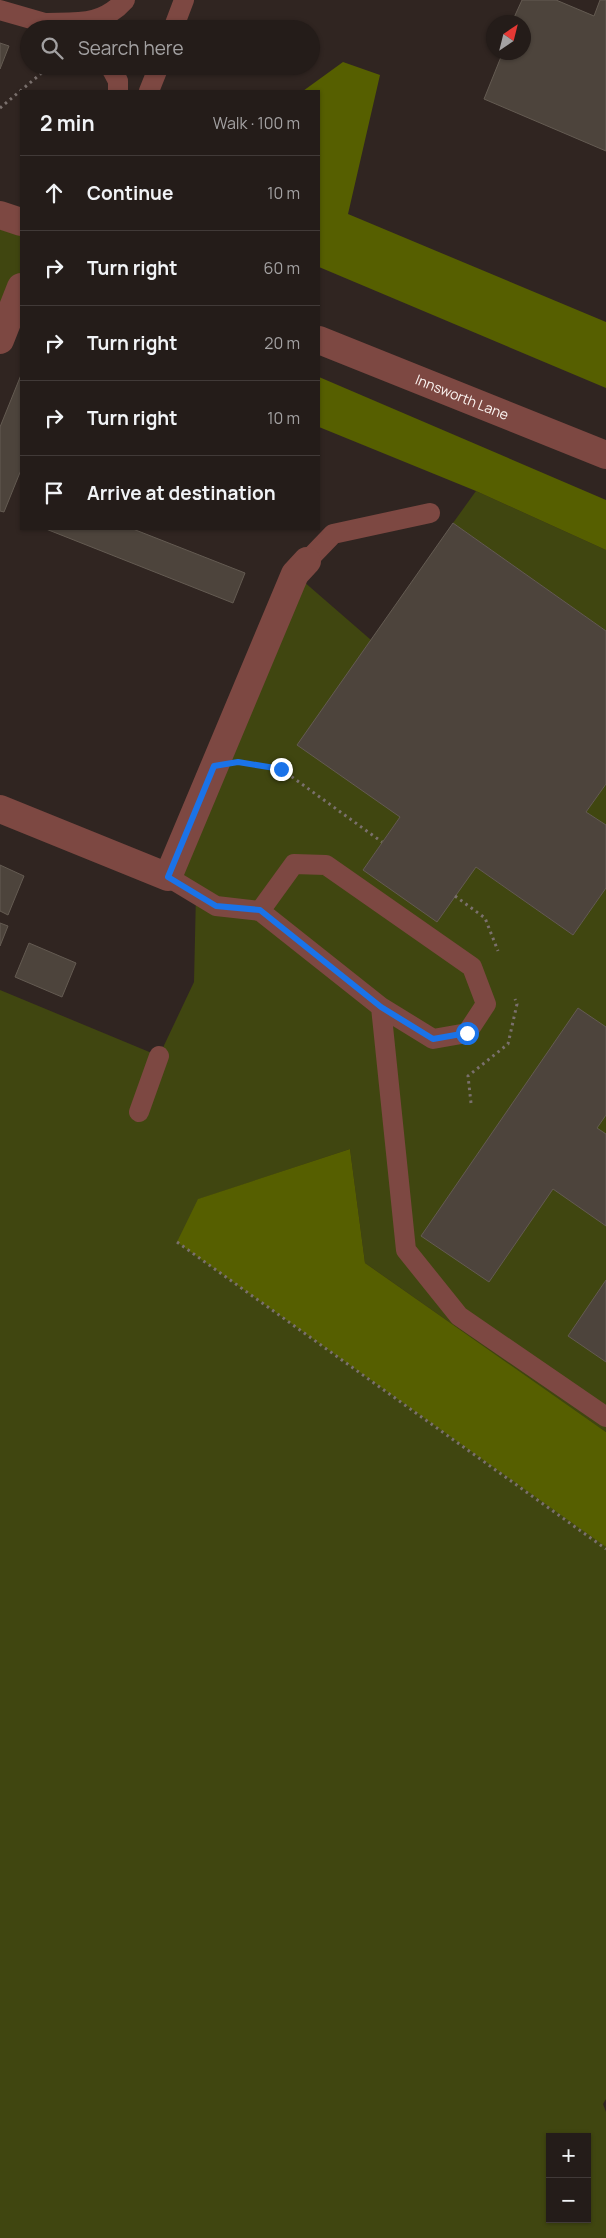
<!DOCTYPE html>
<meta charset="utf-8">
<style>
body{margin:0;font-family:Manrope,sans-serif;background:#302926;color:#f1f3f6}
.controls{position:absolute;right:15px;bottom:15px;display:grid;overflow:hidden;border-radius:0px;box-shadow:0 1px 4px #0004}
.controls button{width:45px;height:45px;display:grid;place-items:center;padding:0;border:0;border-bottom:1px solid #413a38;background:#241c19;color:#f1f3f6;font:25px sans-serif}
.compass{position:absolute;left:486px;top:15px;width:45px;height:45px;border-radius:50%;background:#241c19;box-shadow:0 1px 4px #0004;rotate:35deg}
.stop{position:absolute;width:15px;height:15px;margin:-11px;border:4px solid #1a73e8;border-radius:50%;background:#fff}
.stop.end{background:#1a73e8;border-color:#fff;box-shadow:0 1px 5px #0008}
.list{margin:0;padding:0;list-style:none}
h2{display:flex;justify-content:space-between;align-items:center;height:65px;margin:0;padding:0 20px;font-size:21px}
h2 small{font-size:16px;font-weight:400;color:#a3a1a2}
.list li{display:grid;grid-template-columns:32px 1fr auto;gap:15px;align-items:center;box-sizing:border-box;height:75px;padding:0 20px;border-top:1px solid #413a38}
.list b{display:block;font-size:19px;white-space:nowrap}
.list em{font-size:16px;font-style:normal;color:#a3a1a2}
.icon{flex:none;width:28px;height:28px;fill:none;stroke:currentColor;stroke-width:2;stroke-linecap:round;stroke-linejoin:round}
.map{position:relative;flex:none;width:606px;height:2238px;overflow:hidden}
.search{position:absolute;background:#241c19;box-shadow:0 1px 4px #0004;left:20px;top:20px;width:300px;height:55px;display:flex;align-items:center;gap:12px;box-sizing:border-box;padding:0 18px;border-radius:28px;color:#a3a1a2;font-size:19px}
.panel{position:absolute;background:#241c19;box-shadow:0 1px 4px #0004;left:20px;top:90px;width:300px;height:440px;border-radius:0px}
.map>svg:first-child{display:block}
.green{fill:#404610;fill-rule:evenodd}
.forest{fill:#565f00}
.building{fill:#4d443c;stroke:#645b52}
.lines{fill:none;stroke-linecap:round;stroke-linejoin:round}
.path{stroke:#7a706d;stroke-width:3;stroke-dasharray:2.5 4;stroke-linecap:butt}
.service{stroke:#7d4842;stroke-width:20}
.minor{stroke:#7d4842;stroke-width:28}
.tertiary{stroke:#7d4842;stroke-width:28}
.route{stroke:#1a73e8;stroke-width:6}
.labels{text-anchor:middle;stroke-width:4.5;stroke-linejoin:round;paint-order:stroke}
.street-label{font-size:14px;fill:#fbf3f0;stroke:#302521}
</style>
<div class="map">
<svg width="606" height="2238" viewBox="0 0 606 2238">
<rect width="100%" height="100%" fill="#302521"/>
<path class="green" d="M0,215L21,222V287L0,340Z
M476,491L606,550V631L453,523Z
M295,574L371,640L400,817L363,870L476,867L573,935L606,888V1432L365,1263L350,1149L199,1199L506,1474L606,1547V2099L603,2104L606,2112V2238H0V990L159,1056L194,982L196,893L168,877ZM550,2137H587V2219H550Z
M606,784V825L586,812Z"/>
<path class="forest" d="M343,62L380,75L348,214L606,322V388L319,267V91H303Z
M319,377L606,500V550L476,491L319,427Z
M350,1149L365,1263L606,1432V1547L177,1242L198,1199Z"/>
<path class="building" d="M522,0H556L594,16L600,0H606V151L484,99L503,52H524V22H512Z
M0,43L9,46L0,69Z
M21,375V470L4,512L0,511V427Z
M453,523L606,631V784L586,812L606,825V888L573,935L476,867L437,922L363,870L400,817L297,745Z
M46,529H133L245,573L233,603Z
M0,865L24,876L8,915L0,911Z
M0,923L8,926L0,946Z
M29,943L76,963L62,997L15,977Z
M578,1008L606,1027V1115L597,1128L606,1134V1226L553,1189L489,1282L421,1236Z
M606,1280V1362L568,1336Z"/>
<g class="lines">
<path class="path" d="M0,108L50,66
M249,764L281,769L382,842
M455,896L485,918L498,951
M471,1103L468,1076L508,1044L517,1004L515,999
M177,1242L606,1549"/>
<path class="service" d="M0,10L45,23L53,29
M45,23C77,22 102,26 125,0
M173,29L184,0
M110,66L118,81V91
M149,91L159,66
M307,561L333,534L430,513
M168,877L216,906L260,911L294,864L326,865L472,967L486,1004L467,1033L433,1039L381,1007L260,911
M381,1007L406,1250L459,1316L606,1417
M139,1112L159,1056"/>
<path class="minor" d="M0,340L21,287
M0,809L168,877L295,574L307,561"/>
<g class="tertiary">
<path d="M0,215L21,222"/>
<path id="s1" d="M319,340L606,455"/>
</g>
</g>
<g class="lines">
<path class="route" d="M281,769L238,762L214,766L168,877L216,906L260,910L381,1007L433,1039L467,1033"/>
</g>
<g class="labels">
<g class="street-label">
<text dy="5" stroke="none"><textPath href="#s1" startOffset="154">Innsworth Lane</textPath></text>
</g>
</g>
</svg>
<div class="controls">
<button>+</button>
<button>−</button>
</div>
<svg class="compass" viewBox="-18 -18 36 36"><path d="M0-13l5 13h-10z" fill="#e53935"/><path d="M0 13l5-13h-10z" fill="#a3a1a2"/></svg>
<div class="stop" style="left:467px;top:1033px"></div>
<div class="stop end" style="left:281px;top:769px"></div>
<div class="search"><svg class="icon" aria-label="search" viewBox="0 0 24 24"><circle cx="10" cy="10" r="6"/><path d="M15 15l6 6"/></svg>Search here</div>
<section class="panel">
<h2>2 min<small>Walk · 100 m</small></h2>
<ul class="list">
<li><svg class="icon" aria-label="ahead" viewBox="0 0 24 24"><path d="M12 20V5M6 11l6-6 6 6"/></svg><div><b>Continue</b></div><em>10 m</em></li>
<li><svg class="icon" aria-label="right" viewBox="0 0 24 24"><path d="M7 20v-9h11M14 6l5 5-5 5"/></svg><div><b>Turn right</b></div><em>60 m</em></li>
<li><svg class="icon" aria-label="right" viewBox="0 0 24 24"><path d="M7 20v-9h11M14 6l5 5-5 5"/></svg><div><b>Turn right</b></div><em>20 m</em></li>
<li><svg class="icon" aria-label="right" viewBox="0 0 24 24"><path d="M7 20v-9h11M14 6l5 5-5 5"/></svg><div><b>Turn right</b></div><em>10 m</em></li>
<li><svg class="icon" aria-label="arrive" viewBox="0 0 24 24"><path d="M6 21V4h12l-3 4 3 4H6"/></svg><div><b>Arrive at destination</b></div></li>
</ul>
</section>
</div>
